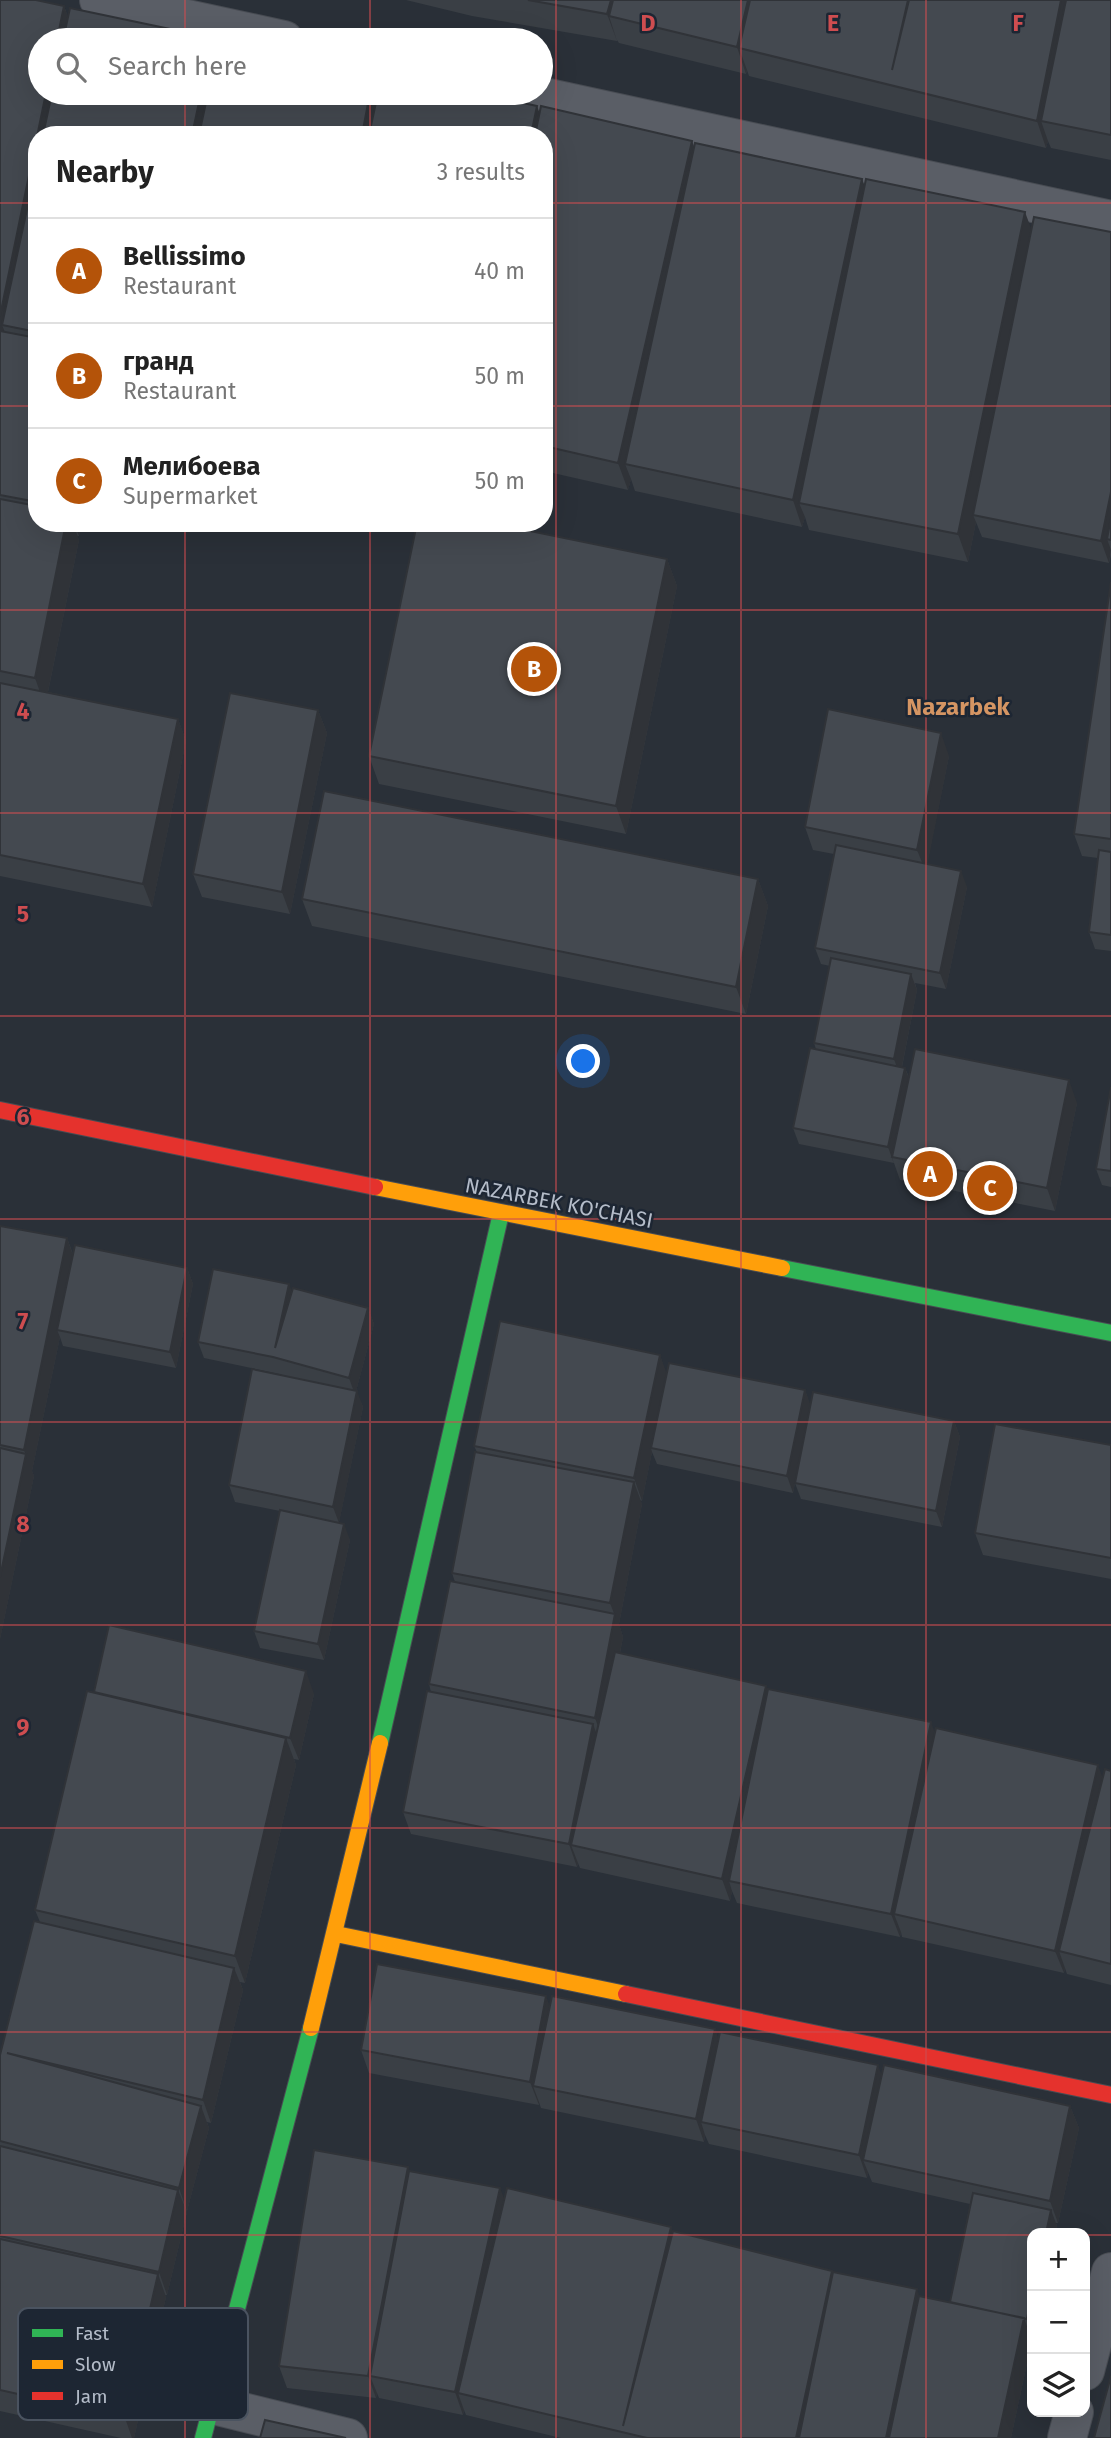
<!DOCTYPE html>
<meta charset="utf-8">
<style>
body{margin:0;font-family:"Fira Sans",sans-serif;background:#f6f6f6;color:#222}
.controls{position:absolute;right:21px;bottom:21px;display:grid;overflow:hidden;border-radius:14px;box-shadow:0 7px 28px #0002}
.controls button{width:63px;height:63px;display:grid;place-items:center;padding:0;border:0;border-bottom:2px solid #e0e0e0;background:#fff;color:#222;font:35px sans-serif}
.you{position:absolute;left:584px;top:1062px;width:24px;height:24px;margin:-18px;border:5px solid #fff;border-radius:50%;background:#1a73e8;box-shadow:0 0 0 10px #1a73e833}
.badge{display:grid;place-items:center;width:46px;height:46px;border-radius:50%;background:#b45309;color:#fff;font-size:23px;font-weight:700}
.pin{position:absolute;translate:-50% -50%;border:4px solid #fff;box-shadow:0 2px 7px #0006}
.list{margin:0;padding:0;list-style:none}
h2{display:flex;justify-content:space-between;align-items:center;height:91px;margin:0;padding:0 28px;font-size:30px}
h2 small{font-size:23px;font-weight:400;color:#767676}
.list li{display:grid;grid-template-columns:46px 1fr auto;gap:21px;align-items:center;box-sizing:border-box;height:105px;padding:0 28px;border-top:2px solid #e0e0e0}
.list b{display:block;font-size:26px;white-space:nowrap}
.list p{margin:0;font-size:23px;white-space:nowrap;color:#767676}
.list em{font-size:23px;font-style:normal;color:#767676}
.icon{flex:none;width:38px;height:38px;fill:none;stroke:currentColor;stroke-width:2;stroke-linecap:round;stroke-linejoin:round}
.map{position:relative;flex:none;width:1111px;height:2438px;overflow:hidden}
.search{position:absolute;background:#fff;box-shadow:0 7px 28px #0002;left:28px;top:28px;width:525px;height:77px;display:flex;align-items:center;gap:18px;box-sizing:border-box;padding:0 24px;border-radius:38px;color:#767676;font-size:26px}
.panel{position:absolute;background:#fff;box-shadow:0 7px 28px #0002;left:28px;top:126px;width:525px;height:406px;border-radius:28px}
.map>svg:first-child{display:block}
.lines{fill:none;stroke-linecap:round;stroke-linejoin:round}
.street-casing{stroke:#484c53;stroke-width:40}
.fast-casing{stroke:#484c53;stroke-width:18}
.slow-casing{stroke:#484c53;stroke-width:18}
.jam-casing{stroke:#484c53;stroke-width:18}
.street{stroke:#5a5e66;stroke-width:38}
.fast{stroke:#30b455;stroke-width:16}
.slow{stroke:#ff9f0a;stroke-width:16}
.jam{stroke:#e5322d;stroke-width:16}
.wall{fill:#3a3f45}
.shaded-wall{fill:#303338}
.building{fill:#444950;stroke:#303338;stroke-width:2}
.grid{fill:none;stroke:#ce4d50;stroke-width:2;stroke-opacity:0.55}
.labels{text-anchor:middle;stroke-width:5;stroke-linejoin:round;paint-order:stroke}
.street-label{font-size:21px;fill:#b4bcc9;stroke:#1d2633}
.quarter-label{font-size:24px;font-weight:bold;fill:#d59563;stroke:#1d2633}
.key{fill:#1d2633;stroke:#4a5360;stroke-width:2}
.key-label{font-size:19px;fill:#b4bcc9}
.grid-label{font-size:23px;text-anchor:middle;font-weight:bold;fill:#ce4d50;stroke:#1d2633;stroke-width:5;stroke-linejoin:round;paint-order:stroke}
</style>
<div class="map">
<svg width="1111" height="2438" viewBox="0 0 1111 2438">
<rect width="100%" height="100%" fill="#2a3038"/>
<g class="lines">
<g class="street-casing">
<path id="street" d="M99,0L284,40
M526,93L1111,220
M1085,2371L1111,2272
M210,2404L348,2438
M1067,2438L1074,2412"/>
</g>
<g class="fast-casing">
<path id="fast" d="M782,1268L1111,1333
M380,1743L501,1213
M203,2438L311,2028"/>
</g>
<g class="slow-casing">
<path id="slow" d="M375,1187L782,1268
M336,1934L626,1994
M311,2028L380,1743"/>
</g>
<g class="jam-casing">
<path id="jam" d="M0,1110L375,1187
M626,1994L1111,2095"/>
</g>
<use href="#street" class="street"/>
<use href="#fast" class="fast"/>
<use href="#slow" class="slow"/>
<use href="#jam" class="jam"/>
</g>
<path class="wall" d="M0,0L64,6L68,17L213,38L214,40H40L540,113L694,147L862,179L864,185L1032,230L1111,232V555L1109,563L982,537L976,522L968,562L809,530L805,517L802,527L635,491L631,479L628,490L544,471V135H37V523H81L79,536H77L79,540L48,692L178,719L186,741L152,907L0,876Z
M406,0H1111V160L1051,148L1048,141L1046,148L749,76L747,70L746,74L619,43L617,40V41L472,16Z
M667,559L677,586L626,834L379,784L369,756Z
M1111,582V951L1095,949L1089,932L1098,858L1082,856L1074,834Z
M318,710L327,733L290,914L202,897L193,874Z
M949,756L927,864L967,887L946,989L915,983L917,990L902,1067L905,1068L909,1077L1077,1103L1055,1211L900,1180L894,1163L799,1144L793,1128L816,1049L814,1043L830,966L821,964L815,948L834,854L813,850L805,827Z
M758,879L768,906L746,1014L312,926L302,899Z
M1111,1087V1187L1102,1185L1096,1169Z
M0,1226L67,1238L73,1254L187,1268L193,1284L176,1368L63,1346L60,1337L32,1471L34,1476L0,1639Z
M289,1284L291,1292L368,1308L374,1324L356,1391L363,1407L339,1522L350,1540L324,1660L260,1648L254,1631L280,1511L235,1502L229,1485L297,1379L279,1374L204,1358L198,1342Z
M660,1355L666,1374L805,1390L810,1405L954,1421L960,1437L942,1527L801,1499L795,1483L800,1458L793,1493L657,1464L652,1452L642,1501L640,1500L642,1504L619,1624L623,1637L620,1653L935,1733L1102,1778L1111,1771V1985L1067,1974L1065,1968L1064,1973L902,1937L901,1932L900,1937L737,1903L732,1891L730,1901L580,1868L578,1863L577,1867L411,1834L403,1812L431,1692L429,1684L455,1582L452,1573L477,1452L474,1446Z
M1111,1445V1579L983,1555L975,1533Z
M94,1693L314,1694L299,1760L294,1759L296,1765L245,1983L240,1982L243,1990L211,2123L207,2122L209,2128L187,2211L186,2210L187,2212L167,2295H165L166,2297L134,2438H121L0,2411V2055L40,1922L35,1910Z
M550,2005L715,2029L718,2039L882,2075L1070,2106L1079,2128L1058,2223H1056L1057,2226L1055,2233H1032V2335L1030,2334L1032,2340L1011,2438H561L466,2415L464,2410L463,2415L379,2398L377,2393L376,2398L287,2388L279,2366L408,2167L409,2171L504,2199L671,2227L672,2232L832,2271L833,2274L919,2296L950,2302L970,2204L872,2182L868,2172L867,2178L709,2144L705,2135L704,2142L541,2108L539,2102V2105L369,2073L361,2050Z"/>
<path class="shaded-wall" d="M611,0H627L609,16L617,41L607,14Z
M748,0H764L739,48L747,70L746,74L737,47Z
M1061,0H1077L1041,121L1048,141L1046,148L1037,121Z
M64,6L74,33L72,40H57Z
M46,93H61L53,135H37Z
M201,93H217L208,135H192Z
M370,93H383L377,135H362Z
M537,106L547,133L544,135H531Z
M37,138V213L2,325L10,345L8,352L0,330V316Z
M692,141L702,168L625,464L631,479L628,490L618,463Z
M862,179L872,206L799,503L805,517L802,527L793,500Z
M1025,212L1035,239L973,515L976,522L968,562L958,534Z
M1111,492V540L1107,539L1111,550L1109,563L1101,541Z
M66,523H73L79,540L45,706L35,678Z
M74,523H81L79,536Z
M667,559L677,586L626,834L616,806Z
M318,710L327,733L290,914L282,892Z
M178,719L186,741L152,907L143,884Z
M941,733L949,756L926,872L917,850Z
M961,871L967,887L946,989L940,973Z
M758,879L768,906L746,1014L736,987Z
M911,974L917,990L900,1076L894,1059Z
M905,1068L911,1084L892,1157L894,1164L888,1147Z
M1069,1080L1077,1103L1055,1211L1047,1188Z
M67,1238L75,1261L57,1330L60,1337L32,1471L34,1476L0,1639V1577L26,1455L24,1450Z
M187,1268L193,1284L176,1368L170,1352Z
M289,1284L295,1300L275,1348Z
M368,1308L374,1324L355,1395L349,1378Z
M660,1355L668,1377L651,1448L652,1452L642,1501L634,1478Z
M805,1390L811,1406L793,1493L787,1476Z
M357,1391L363,1407L339,1523L333,1507Z
M954,1421L960,1437L942,1527L936,1511Z
M634,1482L642,1504L619,1624L623,1637L603,1740L595,1718L615,1616L610,1603Z
M344,1524L350,1540L324,1660L318,1644Z
M306,1671L314,1694L299,1760L290,1738Z
M766,1686L774,1708L729,1881L732,1891L730,1901L722,1879Z
M931,1722L939,1745L894,1914L901,1932L900,1937L891,1914Z
M593,1724L601,1746L571,1845L578,1863L577,1867L569,1844Z
M286,1738L296,1765L245,1983L235,1956Z
M1098,1765L1106,1787L1059,1951L1065,1968L1064,1973L1055,1951Z
M234,1968L243,1990L211,2123L203,2100Z
M546,1996L554,2018L533,2086L539,2102V2105L530,2082Z
M715,2029L723,2052L701,2122L705,2135L704,2142L696,2119Z
M878,2065L886,2087L863,2160L868,2172L867,2178L859,2155Z
M201,2106L209,2128L187,2211L179,2188Z
M1070,2106L1079,2128L1058,2223L1050,2201Z
M408,2167L416,2190L370,2376L377,2393L376,2398L368,2376Z
M500,2188L509,2211L458,2393L464,2410L463,2415L455,2392Z
M178,2190L187,2212L167,2295L159,2272Z
M1051,2210L1057,2226L1055,2233H1046Z
M671,2227L679,2250L623,2426Z
M832,2271L840,2293L809,2438H796Z
M158,2274L166,2297L134,2438H132L125,2418Z
M917,2289L925,2311L899,2438H886Z
M1032,2294V2333L1027,2319Z
M1024,2318L1032,2340L1011,2438H998Z"/>
<path class="building" d="M0,0H36L64,6L57,40H40V93H46L0,316Z
M528,0H611L607,14Z
M613,0H748L737,47L609,16Z
M750,0H908L892,70L909,0H1061L1037,121L739,48Z
M1066,0H1111V135L1041,121Z
M70,8L213,38L212,40H63Z
M52,93H201L192,135H43Z
M208,93H370L362,135H199Z
M378,93H478L537,106L531,135H369Z
M541,106L692,141L618,463L544,446V135H535Z
M695,143L862,179L793,500L625,464Z
M37,163V332L2,325Z
M866,179L1025,212L958,534L799,503Z
M1034,217L1111,232V492L1101,541L973,515Z
M0,331L37,338V502L0,495Z
M0,499L37,506V523H66L35,678L0,671Z
M1111,518V540L1107,539Z
M417,523H491L667,559L616,806L369,756Z
M1111,582V839L1074,834Z
M0,683L178,719L143,884L0,855Z
M230,693L318,710L282,892L193,874Z
M828,709L941,733L917,850L805,827Z
M324,791L758,879L736,987L302,899Z
M836,845L961,871L940,973L815,948Z
M1099,850L1111,852V935L1089,932Z
M831,958L911,974L894,1059L814,1043Z
M810,1048L905,1068L888,1147L793,1128Z
M915,1049L1069,1080L1047,1188L892,1157Z
M1111,1087V1171L1096,1169Z
M0,1226L67,1238L24,1450L0,1445Z
M75,1245L187,1268L170,1352L57,1330Z
M213,1269L289,1284L275,1348L293,1288L368,1308L349,1378L273,1357L198,1342Z
M500,1321L660,1355L634,1478L474,1446Z
M669,1363L805,1390L787,1476L651,1448Z
M252,1369L357,1391L333,1507L229,1485Z
M813,1392L954,1421L936,1511L795,1483Z
M995,1424L1111,1445V1558L975,1533Z
M0,1448L26,1454L0,1577Z
M475,1452L634,1482L610,1603L452,1573Z
M280,1510L344,1524L318,1644L254,1631Z
M450,1581L615,1614L595,1718L429,1684Z
M109,1625L306,1671L290,1738L94,1692Z
M615,1652L766,1686L722,1879L571,1845Z
M768,1689L931,1722L891,1914L729,1881Z
M87,1691L286,1738L235,1956L35,1910Z
M427,1691L593,1724L569,1844L403,1812Z
M936,1728L1098,1765L1055,1951L894,1914Z
M1105,1769L1111,1771V1964L1059,1951Z
M34,1921L234,1968L203,2100L7,2053L201,2106L179,2188L0,2141V2055Z
M377,1964L546,1996L530,2082L361,2050Z
M552,1996L715,2029L696,2119L533,2086Z
M720,2032L878,2065L859,2155L701,2122Z
M884,2065L1070,2106L1050,2201L863,2160Z
M0,2146L178,2190L159,2272L0,2236Z
M314,2150L408,2167L368,2376L279,2366Z
M409,2171L500,2188L455,2392L370,2376Z
M507,2188L671,2227L623,2426L673,2231L832,2271L796,2438H647L458,2393Z
M973,2193L1051,2210L1046,2233H1032V2294L1027,2319L950,2302Z
M0,2239L158,2274L125,2418L0,2390Z
M833,2272L917,2289L886,2438H799Z
M919,2296L1024,2318L998,2438H889Z
M1111,2376V2438H1094Z
M265,2420L346,2438H260Z"/>
<path class="grid" d="M185,0V40M370,0V40M556,0V2438M741,0V2438M926,0V2438M185,93V135M370,93V135M0,203H37M544,203H1111M0,406H37M544,406H1111M185,523V2438M370,523V2438M0,610H1111M0,813H1111M0,1016H1111M0,1219H1111M0,1422H1111M0,1625H1111M0,1828H1111M0,2032H1111M0,2235H1032M1085,2235H1111"/>
<g class="labels">
<g class="street-label">
<text transform="translate(559 1203) rotate(11)" y="7">NAZARBEK KO'CHASI</text>
</g>
<g class="quarter-label">
<text x="958" y="715">Nazarbek</text>
</g>
</g>
<rect x="18" y="2308" width="230" height="112" rx="10" class="key"/>
<rect x="32" y="2329" width="31" height="8" fill="#30b455"/>
<rect x="32" y="2360" width="31" height="9" fill="#ff9f0a"/>
<rect x="32" y="2392" width="31" height="8" fill="#e5322d"/>
<g class="key-label">
<text x="75" y="2340">Fast</text>
<text x="75" y="2371">Slow</text>
<text x="75" y="2403">Jam</text>
</g>
<g class="grid-label">
<text x="648" y="31">D</text>
<text x="833" y="31">E</text>
<text x="1018" y="31">F</text>
<text x="23" y="719">4</text>
<text x="23" y="922">5</text>
<text x="23" y="1125">6</text>
<text x="23" y="1329">7</text>
<text x="23" y="1532">8</text>
<text x="23" y="1735">9</text>
</g>
</svg>
<div class="controls">
<button>+</button>
<button>−</button>
<button><svg class="icon" aria-label="layers" viewBox="0 0 24 24"><path d="M12 4l9 5-9 5-9-5zM3 14l9 5 9-5"/></svg></button>
</div>
<div class="you"></div>
<div class="pin badge" style="left:930px;top:1174px">A</div>
<div class="pin badge" style="left:534px;top:669px">B</div>
<div class="pin badge" style="left:990px;top:1188px">C</div>
<div class="search"><svg class="icon" aria-label="search" viewBox="0 0 24 24"><circle cx="10" cy="10" r="6"/><path d="M15 15l6 6"/></svg>Search here</div>
<section class="panel">
<h2>Nearby<small>3 results</small></h2>
<ul class="list">
<li><span class="badge">A</span><div><b>Bellissimo</b><p>Restaurant</p></div><em>40 m</em></li>
<li><span class="badge">B</span><div><b>гранд</b><p>Restaurant</p></div><em>50 m</em></li>
<li><span class="badge">C</span><div><b>Мелибоева</b><p>Supermarket</p></div><em>50 m</em></li>
</ul>
</section>
</div>
